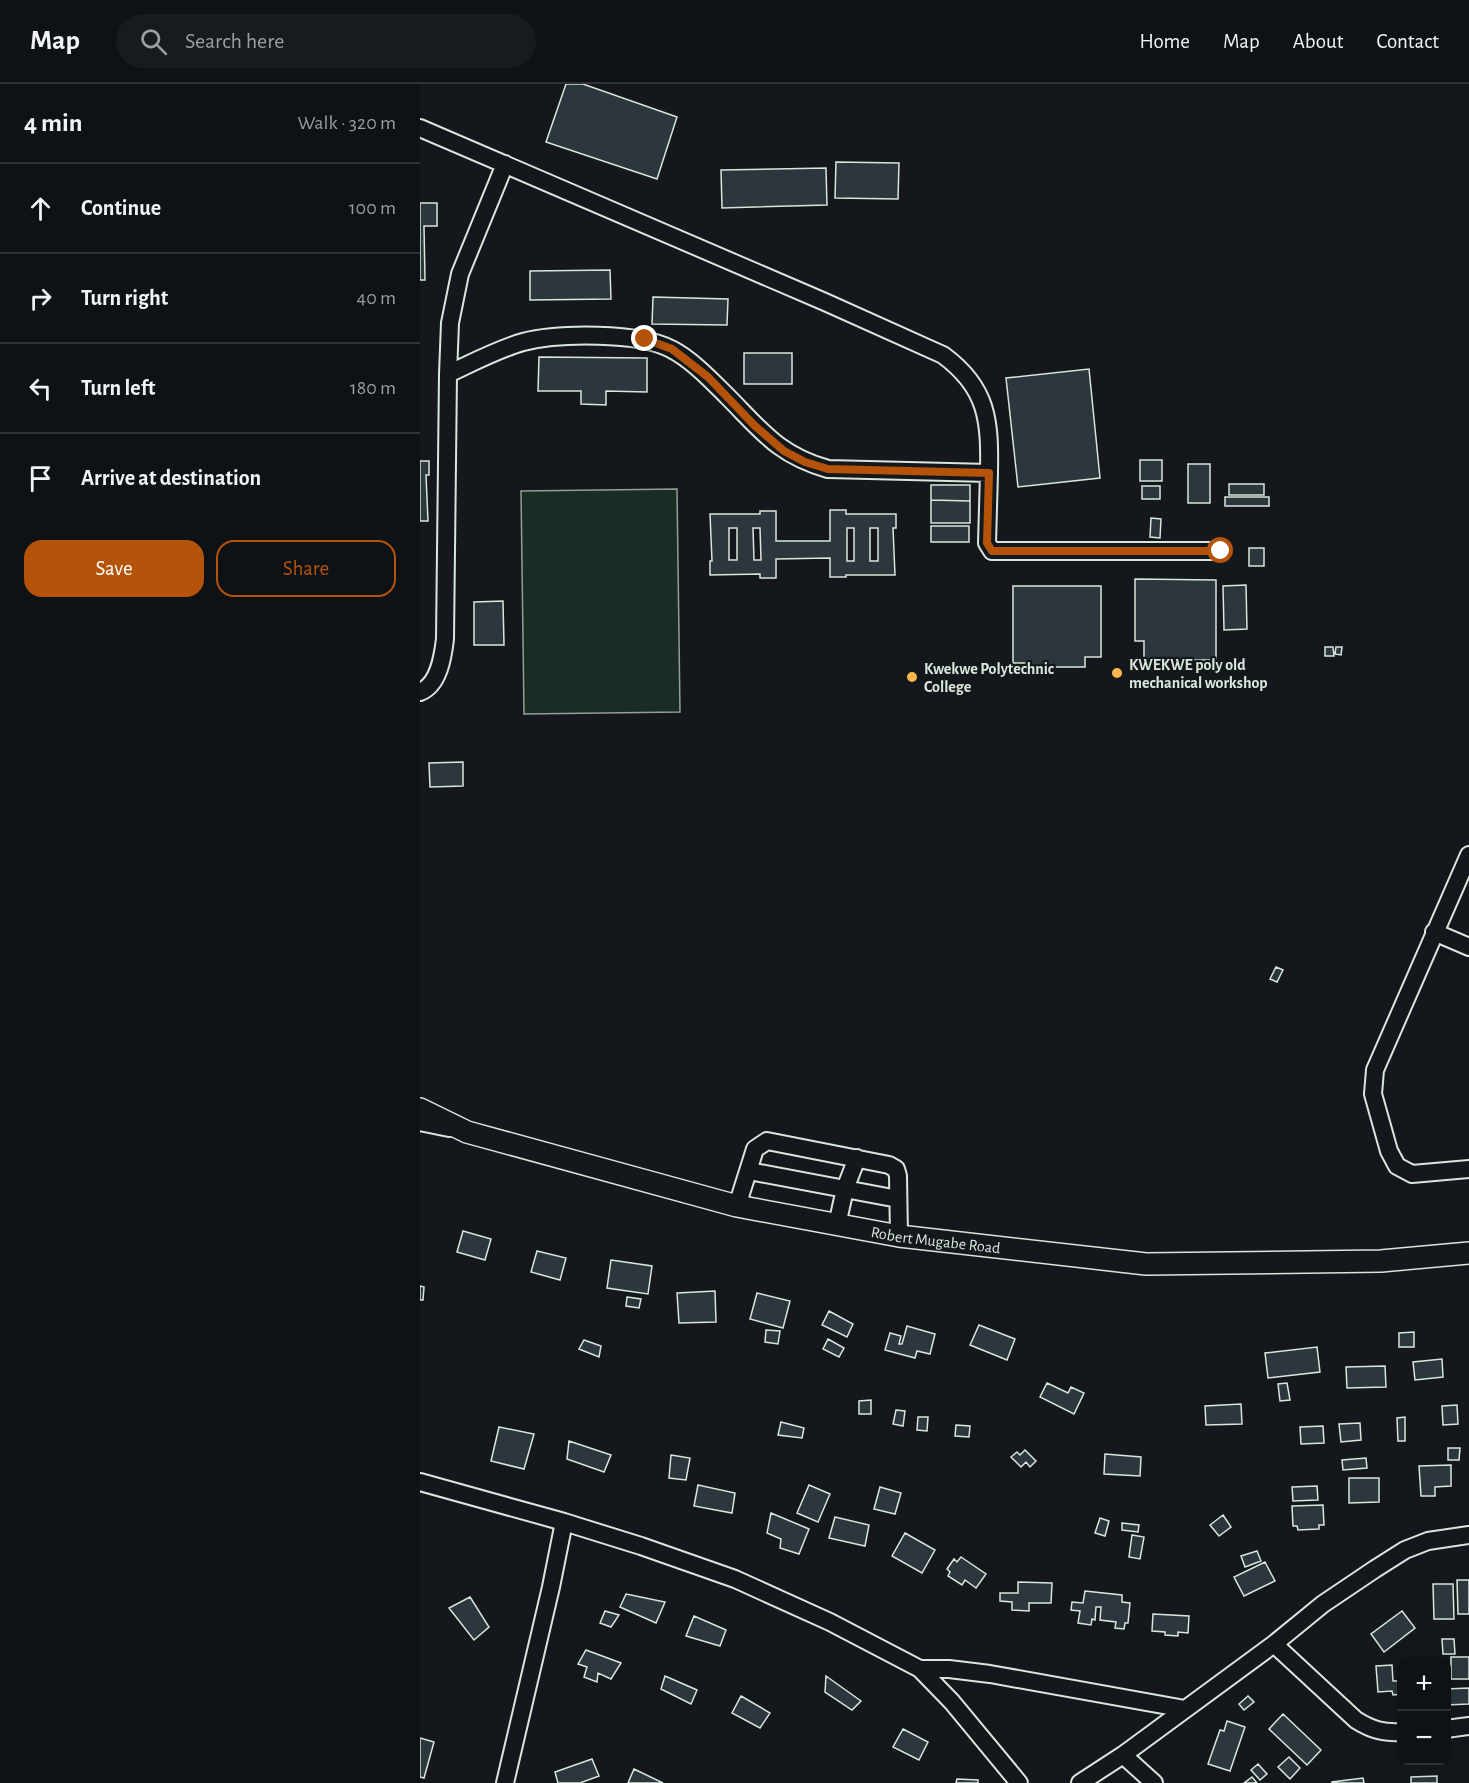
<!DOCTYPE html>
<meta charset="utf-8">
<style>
body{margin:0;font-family:"Alegreya Sans",sans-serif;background:#181b1e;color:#f1f3f6}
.controls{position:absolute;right:18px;bottom:18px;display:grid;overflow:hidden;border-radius:12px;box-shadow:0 6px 24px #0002}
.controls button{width:54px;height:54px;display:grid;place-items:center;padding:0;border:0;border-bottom:2px solid #2f3234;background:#0f1215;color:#f1f3f6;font:30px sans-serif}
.stop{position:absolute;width:18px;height:18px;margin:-14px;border:4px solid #b45309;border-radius:50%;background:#fff}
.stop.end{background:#b45309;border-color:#fff;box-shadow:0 2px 6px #0008}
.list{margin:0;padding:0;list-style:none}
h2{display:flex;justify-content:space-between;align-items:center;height:78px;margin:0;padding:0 24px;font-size:26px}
h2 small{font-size:20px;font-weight:400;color:#9b9ea0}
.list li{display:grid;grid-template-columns:39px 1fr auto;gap:18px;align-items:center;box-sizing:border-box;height:90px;padding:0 24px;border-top:2px solid #2f3234}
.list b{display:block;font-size:22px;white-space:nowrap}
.list em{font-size:20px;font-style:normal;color:#9b9ea0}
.actions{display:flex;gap:12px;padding:18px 24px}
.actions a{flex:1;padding:14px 0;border:2px solid #b45309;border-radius:18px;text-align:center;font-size:21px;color:#b45309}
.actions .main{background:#b45309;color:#fff}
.icon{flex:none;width:33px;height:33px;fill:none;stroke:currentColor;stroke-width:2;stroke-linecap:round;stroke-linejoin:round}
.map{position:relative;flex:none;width:1049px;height:1699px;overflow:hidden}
header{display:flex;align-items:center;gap:36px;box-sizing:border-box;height:84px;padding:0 30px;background:#0f1215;border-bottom:2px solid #2f3234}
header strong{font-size:28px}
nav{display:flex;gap:33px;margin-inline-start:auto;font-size:21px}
.search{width:420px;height:54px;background:#181b1e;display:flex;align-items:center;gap:15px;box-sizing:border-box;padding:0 21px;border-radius:33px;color:#9b9ea0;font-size:22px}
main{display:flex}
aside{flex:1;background:#0f1215}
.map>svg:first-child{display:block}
.green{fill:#1a2d24;stroke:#939e99;stroke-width:1.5}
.building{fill:#2c363c;stroke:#d8e6dc;stroke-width:1.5;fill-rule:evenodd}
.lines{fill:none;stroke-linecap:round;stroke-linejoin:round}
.minor-casing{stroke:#d8e6dc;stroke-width:20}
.major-casing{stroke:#d8e6dc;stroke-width:24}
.minor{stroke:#14181c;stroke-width:16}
.major{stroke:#14181c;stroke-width:21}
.route{stroke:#b45309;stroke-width:8}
.poi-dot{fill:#ffb74d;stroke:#14181c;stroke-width:2}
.labels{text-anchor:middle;stroke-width:4.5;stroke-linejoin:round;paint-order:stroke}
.poi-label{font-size:16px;font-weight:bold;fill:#d8e6dc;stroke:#14181c;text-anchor:start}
.street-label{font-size:16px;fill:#d8e6dc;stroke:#14181c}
</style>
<header>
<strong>Map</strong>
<div class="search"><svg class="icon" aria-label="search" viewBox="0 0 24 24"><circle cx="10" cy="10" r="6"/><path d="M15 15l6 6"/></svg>Search here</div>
<nav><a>Home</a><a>Map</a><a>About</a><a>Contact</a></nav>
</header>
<main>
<aside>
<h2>4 min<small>Walk · 320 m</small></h2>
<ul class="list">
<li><svg class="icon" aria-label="ahead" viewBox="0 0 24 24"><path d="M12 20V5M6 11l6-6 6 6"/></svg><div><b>Continue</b></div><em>100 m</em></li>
<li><svg class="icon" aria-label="right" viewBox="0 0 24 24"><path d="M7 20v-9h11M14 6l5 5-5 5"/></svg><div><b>Turn right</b></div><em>40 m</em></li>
<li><svg class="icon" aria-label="left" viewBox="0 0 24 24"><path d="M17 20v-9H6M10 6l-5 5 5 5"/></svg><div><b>Turn left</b></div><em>180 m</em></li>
<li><svg class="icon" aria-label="arrive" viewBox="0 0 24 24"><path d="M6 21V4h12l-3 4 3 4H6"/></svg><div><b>Arrive at destination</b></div></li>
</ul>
<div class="actions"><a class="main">Save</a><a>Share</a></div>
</aside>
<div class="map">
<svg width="1049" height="1699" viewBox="0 0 1049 1699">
<rect width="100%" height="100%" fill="#14181c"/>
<path class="green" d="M257,405L260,628L104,630L101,407Z"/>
<path class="building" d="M146,0H163L257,33L237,95L126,58Z
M416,78L479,79L478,115L415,114Z
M406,84L407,121L302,124L301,86Z
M0,119H17V142H4L5,196H0Z
M190,186L191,215L110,216V187Z
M233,213L308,215L307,241L232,240Z
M324,269H372V300H324Z
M119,273L227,274V308L186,307V321L161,320V307H118Z
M669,285L680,394L598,403L586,294Z
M720,376H742V397H720Z
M0,377H9V391H6L8,437H0Z
M768,380H790V419H768Z
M809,400H844V411H809Z
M511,401H550V417L511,416Z
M722,402H740V415H722Z
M805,413H849V422H805Z
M511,416L550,417V439H511Z
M410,426H426V430H476V444H473L475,491H426V493H410V474L356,475V494H340V490L290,491V477H292L290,430H340V427H356V457H410ZM309,444H317V476H309ZM333,444H340L341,476H334ZM427,444H434V477H427ZM450,444H458V477H450Z
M731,434L741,435L740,454L730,453Z
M511,442H549V458H511Z
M829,464H844V482H829Z
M715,495L796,496V576H724V557H715Z
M826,501L827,545L804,546L803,502Z
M593,502H681V573H665V583H610V579H593Z
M83,517L84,561H54V518Z
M905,563H913L914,572H905Z
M916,563H922L921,571L915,570Z
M43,678V702L10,703L9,679Z
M856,883L863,886L857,898L850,895Z
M43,1147L71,1155L65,1176L37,1168Z
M117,1167L146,1174L140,1196L111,1188Z
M191,1176L232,1182L228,1210L187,1204Z
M0,1202L4,1203L3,1216H0Z
M295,1207L296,1238L259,1239L257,1209Z
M337,1209L370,1217L363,1244L330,1235Z
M207,1213L221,1215L219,1224L206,1222Z
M409,1227L433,1240L427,1253L402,1241Z
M559,1241L595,1255L587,1276L550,1261Z
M487,1242L515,1250L510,1270L497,1267L495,1274L465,1266L470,1249L481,1252L479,1260H482Z
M346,1246L360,1247L358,1260L345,1258Z
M994,1248V1263H979V1249Z
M408,1255L424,1264L419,1273L403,1265Z
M164,1256L181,1262L179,1273L159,1265Z
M897,1263L900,1288L848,1294L845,1269Z
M1022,1275L1023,1293L995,1296L993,1278Z
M965,1282L966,1303L927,1304L926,1283Z
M627,1299L648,1309L651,1303L664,1309L654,1330L620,1313Z
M867,1299L870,1316L860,1317L858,1300Z
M451,1316V1330H439V1317Z
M821,1320L822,1340L786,1341L785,1322Z
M1037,1321L1038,1340L1023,1341L1022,1322Z
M476,1326L485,1327L483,1342L473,1340Z
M498,1333H508L507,1347L497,1346Z
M985,1333V1357H978L977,1334Z
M361,1338L384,1344L382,1354L358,1351Z
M940,1339L941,1356L921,1358L919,1340Z
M536,1341L550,1342L549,1353L535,1352Z
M903,1342L904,1359L881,1360L880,1343Z
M79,1343L114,1350L104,1385L71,1377Z
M149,1357L191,1371L184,1388L147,1375Z
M1028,1364H1040L1039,1376H1028Z
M605,1366L616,1377L610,1383L606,1378L601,1383L591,1373L597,1368L600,1371Z
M685,1370L721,1373L720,1392L684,1390Z
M251,1371L270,1374L266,1396L249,1394Z
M946,1374L947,1384L923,1386L922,1376Z
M1031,1381V1402L1015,1403V1412H1001L999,1382Z
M929,1394H959V1418L929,1419Z
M278,1401L315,1409L312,1429L274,1422Z
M389,1401L410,1410L398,1438L377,1429Z
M897,1402L898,1416L873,1417L872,1403Z
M460,1403L481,1409L475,1430L454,1425Z
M903,1421L904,1441H899V1445L878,1446L877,1442H873L872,1422Z
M351,1429L389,1445L379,1470L360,1464L361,1455L347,1449Z
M803,1431L811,1443L799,1452L790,1441Z
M415,1433L449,1441L445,1462L409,1454Z
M680,1434L689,1437L685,1452L675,1449Z
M702,1439L719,1441L718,1448L702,1446Z
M485,1449L515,1466L502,1489L472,1472Z
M712,1451L724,1453L720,1475L709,1473Z
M837,1467L841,1477L825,1483L821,1472Z
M541,1473L566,1490L556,1504L545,1496L542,1501L528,1492L530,1488L527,1485L534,1475L537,1478Z
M845,1478L855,1497L824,1512L814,1493Z
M1037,1496H1049V1530H1038Z
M598,1498L632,1499L631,1519H609V1527L592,1526V1518L580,1517V1509H598Z
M1013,1500H1033L1034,1535H1014Z
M665,1507L702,1511V1518L710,1519L708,1539H705L704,1545L695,1544L696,1538L680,1536L681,1523H676L675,1536L672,1535L671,1541L658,1539L660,1527L651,1526L652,1518L663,1519Z
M206,1510L245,1518L236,1539L200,1523Z
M50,1513L69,1543L54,1556L29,1524Z
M185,1527L199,1531L191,1543L180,1539Z
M982,1527L995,1544L964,1568L951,1550Z
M733,1530L769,1532L768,1549L758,1548V1552L745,1551V1548L732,1547Z
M274,1532L306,1546L300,1562L266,1552Z
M1022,1555H1034L1035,1570H1023Z
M166,1566L201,1579L191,1595L178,1589L177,1598L164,1593L167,1583L158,1580Z
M1031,1573H1049V1595H1031Z
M972,1581L973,1597H982V1610L973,1611L972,1607L958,1608L956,1582Z
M245,1592L277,1606L271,1620L241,1605Z
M406,1592L441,1617L432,1626L405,1608Z
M1049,1604V1620L1026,1621V1605Z
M321,1612L350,1629L340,1644L312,1629Z
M828,1612L834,1618L824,1626L819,1620Z
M863,1630L901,1666L887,1681L849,1645Z
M807,1637L825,1643L810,1687L788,1680L800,1646L804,1647Z
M483,1645L508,1658L499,1676L473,1663Z
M0,1654L14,1658L4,1694L0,1693Z
M869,1673L880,1684L870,1695L858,1683Z
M172,1675L179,1692L160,1699H138L135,1688Z
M838,1680L847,1690L840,1696L831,1686Z
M214,1685L243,1699H208Z
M1017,1692V1699H991V1693Z
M832,1693L837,1699H824Z
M943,1694L944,1699H912V1698Z
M537,1695L558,1696V1699H536Z"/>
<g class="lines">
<g class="minor-casing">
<path id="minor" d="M0,44L405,218L523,271C568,304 570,337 569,389L408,385C358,371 341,346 307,312C291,296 271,275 251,265C219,248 138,249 103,258C78,265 52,279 28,290L30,239L40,190L85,80
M569,389L567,459L572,467H801
M0,608C19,601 23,572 25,555L28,290
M1049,771L955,986L953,1010L969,1067L977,1082L992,1090L1049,1085
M1014,848L1049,863
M0,1038L29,1044
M329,1087L478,1115
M317,1122L335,1065L347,1057L469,1081L476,1085L478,1092L479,1152
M417,1141L425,1105L437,1074
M0,1398L144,1438L221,1462L315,1495L410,1538L500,1585L532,1618L599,1699
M854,1560L936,1636C952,1646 963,1649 982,1648
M500,1585H529L570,1590L765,1625
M1026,1645L1049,1642
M703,1671L734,1699
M85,1699L131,1503L144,1438
M660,1699L703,1671L854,1560L903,1520L955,1485L985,1466L1008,1457L1049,1451"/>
</g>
<g class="major-casing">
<g id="major">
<path id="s1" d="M0,1025L47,1048L317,1122L479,1152L726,1180L961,1177L1049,1169"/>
</g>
</g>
<use href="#minor" class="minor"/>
<use href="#major" class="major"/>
</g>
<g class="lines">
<path class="route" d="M225,255L252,265L288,293L335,342L364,367L385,378L408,385L569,389L567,459L572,467H801"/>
</g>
<g class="poi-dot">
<circle cx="697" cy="589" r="6"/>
<circle cx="492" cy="593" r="6"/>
</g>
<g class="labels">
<g class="poi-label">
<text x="709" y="586">KWEKWE poly old<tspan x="709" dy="18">mechanical workshop</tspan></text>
<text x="504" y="590">Kwekwe Polytechnic<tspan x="504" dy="18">College</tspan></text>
</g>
<g class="street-label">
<text dy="6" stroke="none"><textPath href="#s1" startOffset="534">Robert Mugabe Road</textPath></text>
</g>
</g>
</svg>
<div class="controls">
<button>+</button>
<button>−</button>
</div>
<div class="stop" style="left:801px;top:467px"></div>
<div class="stop end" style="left:225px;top:255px"></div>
</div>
</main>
